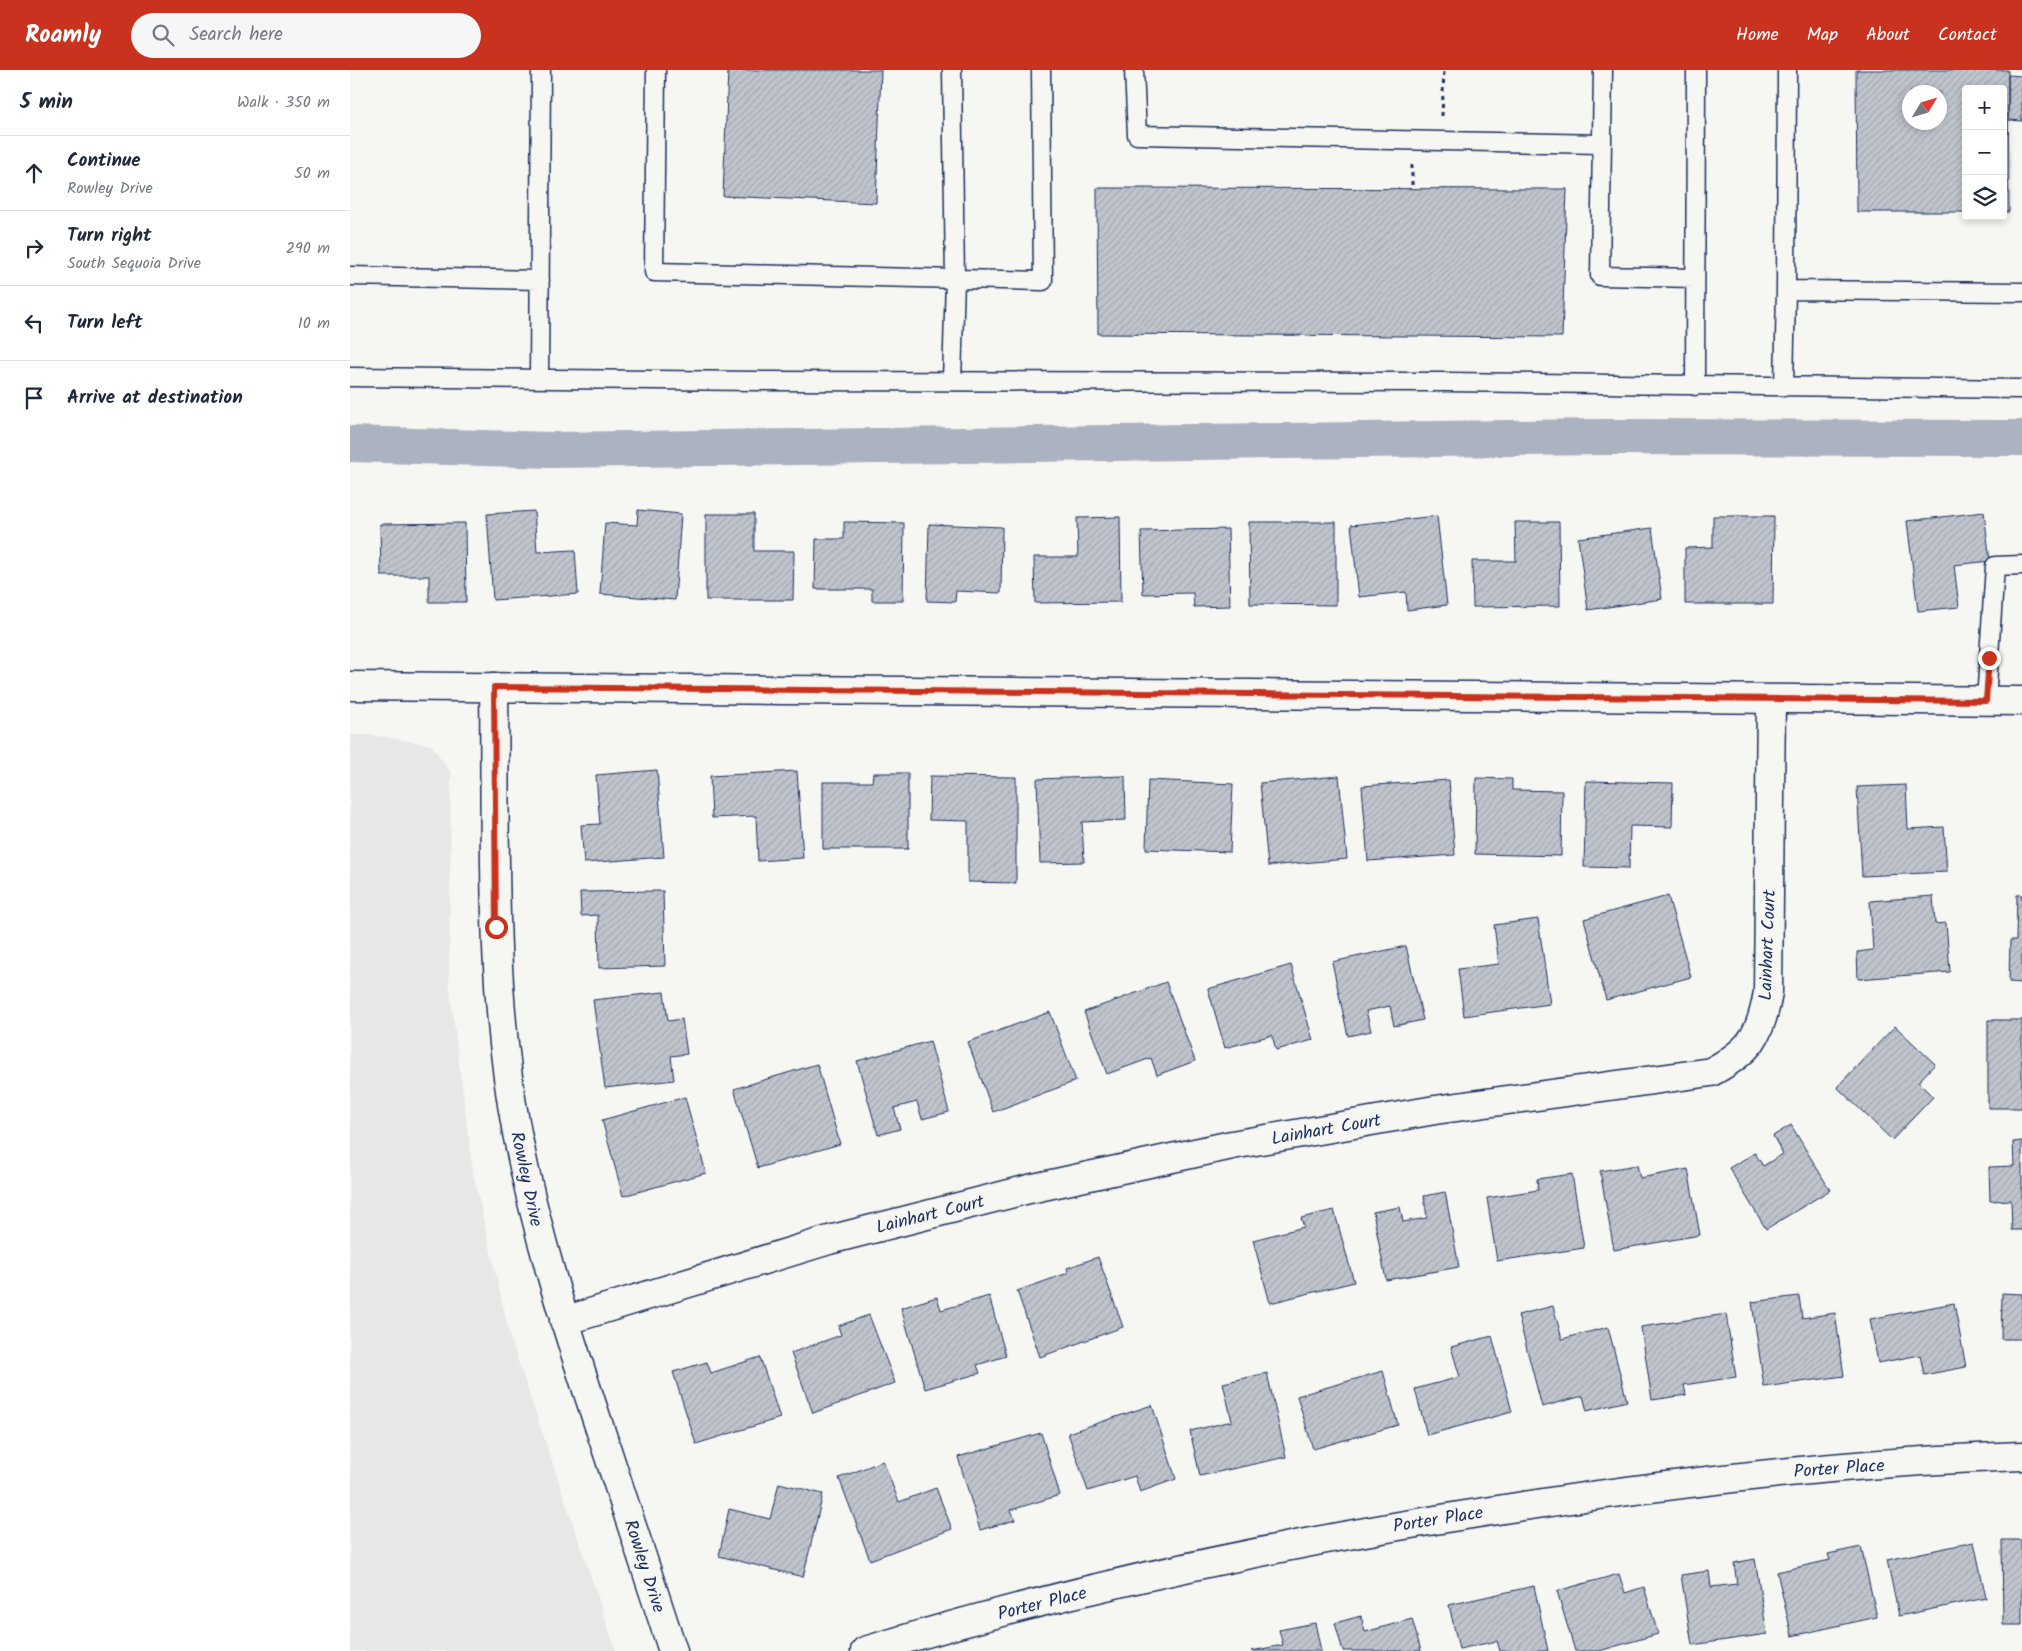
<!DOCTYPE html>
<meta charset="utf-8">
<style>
body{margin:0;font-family:Kalam,sans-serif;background:#f6f6f7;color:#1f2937}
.controls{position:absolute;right:15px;top:15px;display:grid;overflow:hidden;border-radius:5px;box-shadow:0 2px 8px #0003}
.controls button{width:45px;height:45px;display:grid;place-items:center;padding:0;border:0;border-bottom:1px solid #e0e1e3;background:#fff;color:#1f2937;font:25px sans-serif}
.compass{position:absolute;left:1552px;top:15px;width:45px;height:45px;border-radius:50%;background:#fff;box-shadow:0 2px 8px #0003;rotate:52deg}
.stop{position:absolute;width:15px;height:15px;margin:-11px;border:4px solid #c8321e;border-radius:50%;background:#fff}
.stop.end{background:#c8321e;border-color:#fff;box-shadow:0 1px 5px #0008}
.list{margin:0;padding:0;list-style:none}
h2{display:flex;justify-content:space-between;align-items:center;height:65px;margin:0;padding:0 20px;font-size:21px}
h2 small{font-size:16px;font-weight:400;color:#747a83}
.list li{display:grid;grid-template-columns:32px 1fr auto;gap:15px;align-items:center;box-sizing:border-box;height:75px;padding:0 20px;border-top:1px solid #e0e1e3}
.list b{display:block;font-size:19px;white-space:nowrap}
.list p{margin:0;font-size:16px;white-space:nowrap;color:#747a83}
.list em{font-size:16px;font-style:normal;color:#747a83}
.icon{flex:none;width:28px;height:28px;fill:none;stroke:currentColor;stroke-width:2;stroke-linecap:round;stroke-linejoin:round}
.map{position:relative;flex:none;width:1672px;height:1581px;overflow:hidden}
header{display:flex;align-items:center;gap:30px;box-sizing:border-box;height:70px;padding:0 25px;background:#c8321e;color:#fff}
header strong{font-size:24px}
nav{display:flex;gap:28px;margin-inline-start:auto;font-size:18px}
.search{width:350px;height:45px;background:#f6f6f7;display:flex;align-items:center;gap:12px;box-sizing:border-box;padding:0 18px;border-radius:28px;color:#747a83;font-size:19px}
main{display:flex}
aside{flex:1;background:#fff}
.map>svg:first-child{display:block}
.built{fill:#e6e7e7}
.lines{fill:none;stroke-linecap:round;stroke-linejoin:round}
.canal{stroke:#abb2c0;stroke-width:36}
.building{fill:url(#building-hatch);stroke:#1b2f5e;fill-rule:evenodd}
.service-casing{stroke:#1b2f5e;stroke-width:21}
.minor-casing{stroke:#1b2f5e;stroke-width:31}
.path{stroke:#1b2f5e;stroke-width:3;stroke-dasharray:4 4;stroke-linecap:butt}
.service{stroke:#f6f6f2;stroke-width:18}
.minor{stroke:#f6f6f2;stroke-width:28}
.route{stroke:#c8321e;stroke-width:6}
.labels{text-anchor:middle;stroke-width:4.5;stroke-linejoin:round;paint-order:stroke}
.street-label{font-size:18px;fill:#1b2f5e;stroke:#f6f6f2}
</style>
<header>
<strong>Roamly</strong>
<div class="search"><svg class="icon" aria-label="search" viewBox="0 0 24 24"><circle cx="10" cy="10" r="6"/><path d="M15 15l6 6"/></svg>Search here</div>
<nav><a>Home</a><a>Map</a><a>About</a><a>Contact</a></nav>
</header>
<main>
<aside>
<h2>5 min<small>Walk · 350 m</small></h2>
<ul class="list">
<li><svg class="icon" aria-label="ahead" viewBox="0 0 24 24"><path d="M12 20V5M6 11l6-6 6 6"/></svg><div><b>Continue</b><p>Rowley Drive</p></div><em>50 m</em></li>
<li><svg class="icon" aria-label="right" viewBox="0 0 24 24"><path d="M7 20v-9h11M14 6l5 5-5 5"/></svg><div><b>Turn right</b><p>South Sequoia Drive</p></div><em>290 m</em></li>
<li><svg class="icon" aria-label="left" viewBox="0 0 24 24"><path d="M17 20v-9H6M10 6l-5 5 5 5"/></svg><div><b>Turn left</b></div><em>10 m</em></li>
<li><svg class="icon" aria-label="arrive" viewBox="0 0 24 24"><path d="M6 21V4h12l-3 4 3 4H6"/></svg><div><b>Arrive at destination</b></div></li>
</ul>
</aside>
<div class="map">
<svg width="1672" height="1581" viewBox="0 0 1672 1581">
<defs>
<pattern id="building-hatch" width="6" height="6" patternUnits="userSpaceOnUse" patternTransform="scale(1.25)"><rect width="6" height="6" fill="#c0c4cd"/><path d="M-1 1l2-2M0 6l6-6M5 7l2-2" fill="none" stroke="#a4a9b2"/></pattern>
</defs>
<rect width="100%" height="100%" fill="#f6f6f2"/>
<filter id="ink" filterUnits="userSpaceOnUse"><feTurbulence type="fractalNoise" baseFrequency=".02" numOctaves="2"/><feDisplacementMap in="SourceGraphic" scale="10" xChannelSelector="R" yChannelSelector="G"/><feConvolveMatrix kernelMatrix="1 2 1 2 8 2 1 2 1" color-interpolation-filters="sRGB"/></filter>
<g filter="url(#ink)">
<path class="built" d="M0,665H23L81,675L101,703L99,914L123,1103L160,1267L266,1581H0Z"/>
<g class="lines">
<path class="canal" d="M0,374L201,380L1252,367L1672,368"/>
</g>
<path class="building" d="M378,0H531L526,133L373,126Z
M1506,0H1658L1659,142H1653V19H1616V142H1507ZM1560,22H1590V52H1560Z
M1658,5L1672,6V51L1658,50Z
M747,118L1217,119L1212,267L748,264Z
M288,440L331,444L325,530L250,524L255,453L287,455Z
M184,441L187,482L225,480L228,524L143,530L137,444Z
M1634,442L1640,491L1604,495L1609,537L1568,541L1557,451Z
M356,444H404V481H444L443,530H356Z
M1087,446L1097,535L1057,540L1056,522L1009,527L1001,455Z
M1363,446H1424L1423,534H1335V478L1363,477Z
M770,447L771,532L685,533L684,487H728L727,448Z
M494,452L554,453L553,531H522V519H465L466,469H494Z
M899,452H986V535L900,534Z
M1165,452H1209L1210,536L1123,537L1122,491H1166Z
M115,453L116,532H79V506H31L30,454Z
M579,454L652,457L651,523L606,521L605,532L577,531Z
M1302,458L1312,529L1238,540L1228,468Z
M878,459L880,536L844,537L843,523L793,524L791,461Z
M307,700L314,787L234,793L231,755L250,754L246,705Z
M447,701L453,788L408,791L406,746L362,748L360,706Z
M523,703H558V779H473V712H522Z
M580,706L666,707V813L618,812V751L579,750Z
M775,706L776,750L732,752L734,792L690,793L687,709Z
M989,706L997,789L918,796L910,713Z
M1126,708L1162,709V720L1212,721L1211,786L1125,784Z
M798,710L883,714L880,782L796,779Z
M1099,710L1105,785L1018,791L1012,716Z
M1236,711L1323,713L1322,757L1280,756L1279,798L1234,797Z
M1556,715L1558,759L1594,757L1597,802L1512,806L1507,717Z
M313,821L315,896L249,898L248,845L231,846L230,822Z
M1667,825H1672V913L1659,912L1660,870H1666Z
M1318,826L1341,907L1256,930L1234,849Z
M1583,826L1585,854L1596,853L1600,902L1508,909L1507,882L1523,880L1520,831Z
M1188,849L1200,934L1114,946L1108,899L1149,894L1144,855Z
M1056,876L1073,950L1044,956L1040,936L1016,941L1021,961L998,966L982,892Z
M941,895L963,970L926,980L922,965L875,978L858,919Z
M816,912L845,991L807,1005L801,988L757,1004L734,942Z
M314,922L318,951L332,949L337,984L321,986L324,1010L255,1018L243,930Z
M700,942L726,1011L643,1042L618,972Z
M1638,950H1672V1038H1638Z
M1545,956L1585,994L1568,1012L1583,1027L1542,1070L1487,1017Z
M580,971L599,1042L572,1049L567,1032L544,1038L550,1059L528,1065L507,991Z
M467,994L490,1074L408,1098L384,1019Z
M335,1027L356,1103L273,1126L252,1050Z
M1441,1055L1480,1120L1416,1159L1379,1098L1405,1083L1413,1096L1433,1084L1423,1066Z
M1672,1071V1160H1662L1661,1130L1640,1131L1639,1097L1664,1096L1663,1072Z
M1287,1095L1290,1108L1338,1099L1350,1165L1264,1180L1250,1101Z
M1222,1104L1234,1178L1147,1191L1137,1128L1188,1120L1187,1109Z
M1095,1122L1109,1197L1036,1210L1023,1142L1050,1137L1053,1152L1077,1148L1074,1126Z
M984,1140L1004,1212L920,1233L903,1170L954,1157L951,1148Z
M748,1187L773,1257L690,1287L667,1221L718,1203L717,1198Z
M1652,1223L1672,1224V1269H1651Z
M639,1226L656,1286L627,1295L630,1303L575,1319L551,1238L587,1227L591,1240Z
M1449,1226L1452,1248L1485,1243L1494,1306L1414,1317L1402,1232Z
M1604,1233L1616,1297L1574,1305L1570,1285L1528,1293L1520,1249Z
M1203,1236L1212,1269L1258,1257L1277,1331L1237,1341L1233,1326L1192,1337L1168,1245Z
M1376,1244L1386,1307L1334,1315L1336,1325L1302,1330L1291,1257Z
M519,1245L545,1313L463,1343L441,1283L491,1265L488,1256Z
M1142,1266L1162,1342L1077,1365L1065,1319L1110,1307L1101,1277Z
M410,1287L430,1348L346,1374L323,1302L357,1292L361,1303Z
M1033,1301L1048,1355L963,1379L947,1326Z
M917,1303L936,1387L850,1406L840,1361L882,1351L873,1313Z
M802,1335L826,1409L790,1422L785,1406L738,1421L718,1363Z
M691,1363L710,1425L661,1440L665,1450L630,1460L608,1387Z
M533,1391L549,1432L586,1418L602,1459L520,1490L489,1408Z
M429,1413L473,1424L453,1507L369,1486L379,1439L420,1449Z
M1652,1470H1672V1555H1653Z
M1624,1472L1636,1528L1549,1546L1537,1490Z
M1511,1477L1527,1547L1442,1566L1427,1502L1480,1490L1478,1484Z
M1405,1489L1417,1564L1342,1575L1331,1505L1359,1501L1361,1517L1387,1514L1384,1493Z
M1269,1504L1275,1523L1294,1517L1308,1564L1249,1581H1225L1207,1521Z
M1184,1516L1198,1581H1150L1147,1571L1109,1579L1099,1535Z
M1011,1546L1015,1562L1062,1549L1071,1581H993L985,1553Z
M965,1553L971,1581H901L933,1575L929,1560Z"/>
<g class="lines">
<g class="service-casing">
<path id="service" d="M306,0L304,202L693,211L691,0
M784,0L787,65L1252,74
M1253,0L1250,206L1345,208
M1437,0L1436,220L1672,222
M0,206L190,210
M0,307L407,311L1096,312L1672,319
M189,309L191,0
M602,311L605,209L602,0
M1345,316L1346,0
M1434,317L1436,220
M1636,631L1645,496L1672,495"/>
</g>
<g class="minor-casing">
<path id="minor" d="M0,616L1672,631
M144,617C146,765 139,917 167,1063C186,1162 215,1254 247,1350C272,1427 298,1504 323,1581
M214,1251L479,1170L679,1119L882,1075L1085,1040L1361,1002C1400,981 1411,966 1418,922L1421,629
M515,1581C728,1516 947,1470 1167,1437C1334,1411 1503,1392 1672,1386"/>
</g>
<path class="path" d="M1092,46L1094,0
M1062,95V115"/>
<use href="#service" class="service"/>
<use href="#minor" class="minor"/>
</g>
</g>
<g class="lines" filter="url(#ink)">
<path class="route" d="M146,857L144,617L1636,631L1639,588"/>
</g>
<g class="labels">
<g class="street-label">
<text transform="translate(1417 875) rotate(-88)" y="6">Lainhart Court</text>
<text transform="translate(976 1059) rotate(-10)" y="6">Lainhart Court</text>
<text transform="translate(177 1109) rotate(78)" y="6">Rowley Drive</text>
<text transform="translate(580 1144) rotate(-14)" y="6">Lainhart Court</text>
<text transform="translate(1489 1398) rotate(-4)" y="6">Porter Place</text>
<text transform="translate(1088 1449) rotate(-9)" y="6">Porter Place</text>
<text transform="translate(295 1496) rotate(72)" y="6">Rowley Drive</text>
<text transform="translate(692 1533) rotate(-14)" y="6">Porter Place</text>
</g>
</g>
</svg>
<div class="controls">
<button>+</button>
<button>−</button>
<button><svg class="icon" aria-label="layers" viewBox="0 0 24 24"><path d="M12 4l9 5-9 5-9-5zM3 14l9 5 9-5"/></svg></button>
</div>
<svg class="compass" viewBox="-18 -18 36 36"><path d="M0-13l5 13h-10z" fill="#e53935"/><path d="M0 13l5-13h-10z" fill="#747a83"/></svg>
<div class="stop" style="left:146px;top:857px"></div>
<div class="stop end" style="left:1639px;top:588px"></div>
</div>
</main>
